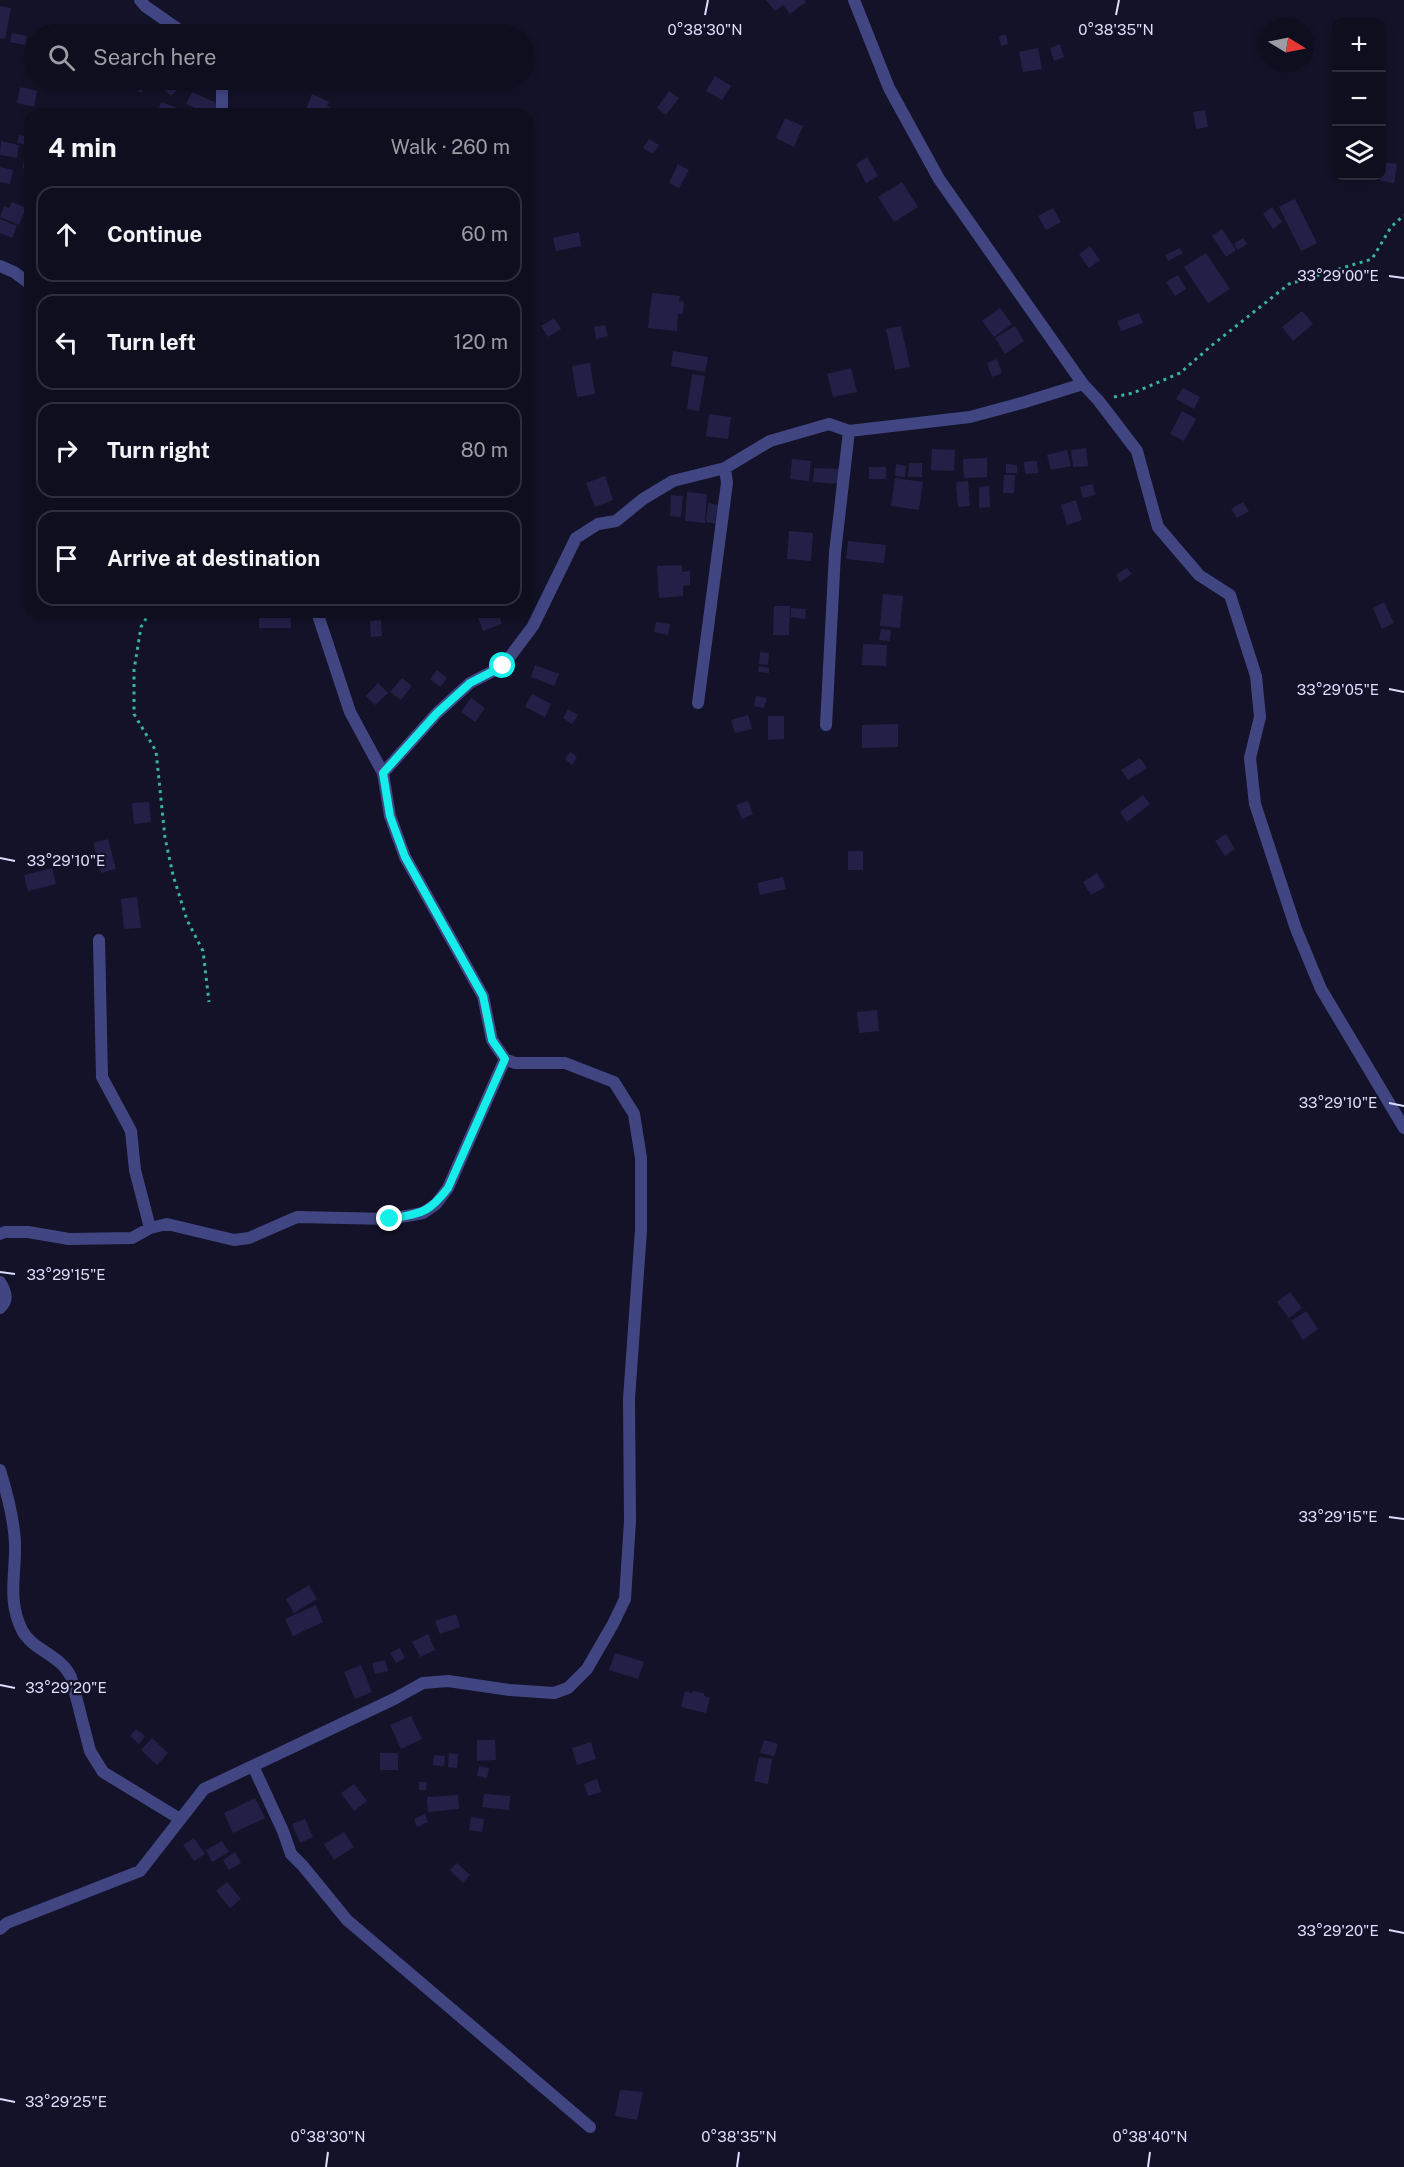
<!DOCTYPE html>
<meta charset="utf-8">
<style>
body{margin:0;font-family:"Public Sans",sans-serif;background:#171727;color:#f1f3f6}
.controls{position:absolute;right:18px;top:18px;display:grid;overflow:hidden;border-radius:12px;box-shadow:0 3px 9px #0003}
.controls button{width:54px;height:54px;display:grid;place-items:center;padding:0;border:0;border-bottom:2px solid #2e2e3c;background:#0e0e1e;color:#f1f3f6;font:30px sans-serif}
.compass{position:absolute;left:1260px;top:18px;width:54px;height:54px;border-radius:50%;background:#0e0e1e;box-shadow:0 3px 9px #0003;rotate:100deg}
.stop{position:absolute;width:18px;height:18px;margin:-14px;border:4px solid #16eeea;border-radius:50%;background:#fff}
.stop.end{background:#16eeea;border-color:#fff;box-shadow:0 2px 6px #0008}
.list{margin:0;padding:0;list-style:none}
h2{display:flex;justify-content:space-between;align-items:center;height:78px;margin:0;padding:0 24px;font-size:26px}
h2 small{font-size:20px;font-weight:400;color:#9b9ca4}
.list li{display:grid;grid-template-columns:39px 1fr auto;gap:18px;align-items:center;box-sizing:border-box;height:96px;margin:0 12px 12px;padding:0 12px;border:2px solid #2e2e3c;border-radius:18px}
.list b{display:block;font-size:22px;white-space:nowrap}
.list em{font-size:20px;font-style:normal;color:#9b9ca4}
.icon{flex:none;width:33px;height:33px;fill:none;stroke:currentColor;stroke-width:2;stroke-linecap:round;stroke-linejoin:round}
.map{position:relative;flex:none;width:1404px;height:2167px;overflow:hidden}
.search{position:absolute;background:#0e0e1e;box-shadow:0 3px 9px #0003;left:24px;top:24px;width:510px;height:66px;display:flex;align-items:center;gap:15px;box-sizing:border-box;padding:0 21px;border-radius:33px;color:#9b9ca4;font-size:22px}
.panel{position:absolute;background:#0e0e1e;box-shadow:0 3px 9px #0003;left:24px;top:108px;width:510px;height:510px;border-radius:18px}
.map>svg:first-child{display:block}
.building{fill:#232048}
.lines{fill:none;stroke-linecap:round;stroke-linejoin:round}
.path{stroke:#3ab39d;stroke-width:3;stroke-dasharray:3 4.5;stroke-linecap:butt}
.minor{stroke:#414683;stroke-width:12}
.route{stroke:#16eeea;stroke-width:8}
.ticks{fill:none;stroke:#dcdcfc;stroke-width:2}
.ticks-label{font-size:15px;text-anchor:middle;fill:#dcdcfc;stroke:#131228;stroke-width:4.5;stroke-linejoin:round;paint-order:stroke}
</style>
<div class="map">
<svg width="1404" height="2167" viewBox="0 0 1404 2167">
<rect width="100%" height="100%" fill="#131228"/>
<path class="building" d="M766,0H805L806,2L790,14L783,5L775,11Z
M0,6L11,8L5,39L0,38Z
M12,33L27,36L25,45L10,42Z
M1006,34L1008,44L1001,46L999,36Z
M1060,44L1064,57L1054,61L1050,48Z
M1038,48L1042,69L1023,72L1019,52Z
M715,76L731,86L722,100L706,91Z
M123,80H142L147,84L141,93Z
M170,80H187L171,96L162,88Z
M342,80H353L351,87L341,83Z
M20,87L37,91L34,107L17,103Z
M669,91L679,98L666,115L657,108Z
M192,92L219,104L214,114H208L186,104Z
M312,94L329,102L327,106L346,114H304Z
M161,102L184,110L183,114H157Z
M1205,110L1208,127L1196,129L1193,112Z
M785,118L803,126L794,147L776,138Z
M19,135L29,137L27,145L17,143Z
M649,139L659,145L653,154L643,148Z
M1,141L19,145L17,158L0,155Z
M26,153L30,154V171L22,168Z
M867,157L878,176L866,183L856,164Z
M1383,162L1397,164L1394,183L1380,181Z
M678,164L689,170L679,188L669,183Z
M0,167L13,170L10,184L0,182Z
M902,182L918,207L894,222L878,197Z
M1295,199L1317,243L1301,251L1279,207Z
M12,202L26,208L19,225L0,217L4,206L9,208Z
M1272,207L1282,222L1273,229L1263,214Z
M1053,208L1061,222L1046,230L1038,216Z
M0,219L17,226L12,238L0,233Z
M1222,229L1236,250L1226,257L1212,236Z
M579,232L581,246L556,251L553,238Z
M1243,238L1247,244L1238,250L1234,244Z
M1090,246L1100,260L1089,268L1079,254Z
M1180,248L1183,253L1168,261L1165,255Z
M1206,253L1230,289L1208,303L1184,267Z
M1178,275L1186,289L1175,296L1166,282Z
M652,293L680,296L679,301L684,302L683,314H678L677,331L648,328Z
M1000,308L1012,324L994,337L982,321Z
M1302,311L1313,324L1293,341L1282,327Z
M1139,313L1143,323L1121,331L1117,321Z
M554,318L561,329L548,337L541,326Z
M605,325L608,336L596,339L594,327Z
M901,326L910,367L895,370L886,329Z
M1015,326L1024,341L1005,354L995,338Z
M673,351L708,357L705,372L671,366Z
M997,359L1002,373L992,377L987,363Z
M590,363L595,394L577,397L572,366Z
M851,368L857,392L833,397L827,374Z
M692,374L705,376L699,411L687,409Z
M1183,388L1200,397L1194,409L1176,399Z
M1182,411L1196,419L1184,441L1170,434Z
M709,414L731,417L728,439L706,436Z
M1086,448L1088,466L1073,467L1071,450Z
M932,449L955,450L954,471L931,470Z
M1067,450L1071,466L1051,470L1047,455Z
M987,458V477L964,478L963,459Z
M792,459L811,461L809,481L790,479Z
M1037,461L1038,473L1025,474L1024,462Z
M909,463H922V477H908Z
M896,464L906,466L905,477L895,476Z
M1006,464L1017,465V473H1006Z
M869,467H886V479H869Z
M814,468L840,469V484L813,482Z
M1004,475H1015L1014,493H1003Z
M605,476L613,500L595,507L586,483Z
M895,478L923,482L919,510L891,506Z
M968,481L970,506L958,507L956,482Z
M1093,484L1095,495L1083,498L1080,487Z
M989,486L990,507L979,508V487Z
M687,492L707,494L705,523L685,521Z
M671,495L683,496L681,517L670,516Z
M1076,500L1082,520L1067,525L1061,505Z
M1243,502L1249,511L1237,518L1231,509Z
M708,503L719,505L717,524L706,522Z
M789,531L813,533L811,561L787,559Z
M848,541L886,545L884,563L846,559Z
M682,565V572L690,571V585L683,586V596L659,598L657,566Z
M1127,568L1132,574L1120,582L1116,575Z
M883,594L903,596L900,628L880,626Z
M1384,602L1394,623L1382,629L1373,608Z
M774,606H790L789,635H773Z
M791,608L806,609L805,619L791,617Z
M259,612H290L291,628H259Z
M494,612H498L502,624L483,631L478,618Z
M381,620L382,636L371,637L370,621Z
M656,622L670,624L668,635L654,632Z
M881,629L891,630L890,641L879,640Z
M863,644L887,645L886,666L862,665Z
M760,652L769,653L768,665L759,664Z
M535,665L559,674L554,686L531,677Z
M759,666L769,668V673L758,672Z
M437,670L447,678L440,687L430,679Z
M402,678L412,686L401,700L390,692Z
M378,683L388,693L375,705L366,696Z
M532,694L551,704L545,717L525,707Z
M756,696L767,698L764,708L754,706Z
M471,698L485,708L475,722L461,712Z
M568,709L578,715L572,724L563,718Z
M748,715L752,729L735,733L731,720Z
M768,716H784V739L768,740Z
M898,724V747L862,748V725Z
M570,752L577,757L572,765L565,759Z
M1140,758L1147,768L1128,780L1121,770Z
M1143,795L1150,804L1127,822L1120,812Z
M748,801L753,814L742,819L736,805Z
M149,802L151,822L134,824L132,803Z
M1226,834L1235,849L1225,856L1215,841Z
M108,839L116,869L101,873L93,843Z
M848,851H863V870H848Z
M52,868L56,884L28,891L24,875Z
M1097,873L1105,887L1091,895L1083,882Z
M783,877L786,889L760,895L757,883Z
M137,897L141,928L124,929L121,899Z
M877,1010L879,1031L859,1033L857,1012Z
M1290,1292L1302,1308L1289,1318L1277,1302Z
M1306,1311L1318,1329L1303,1340L1291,1321Z
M309,1585L317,1599L294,1613L286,1599Z
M316,1605L323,1622L293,1636L285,1619Z
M456,1614L460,1627L440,1634L435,1621Z
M428,1634L435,1650L420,1657L412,1642Z
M400,1648L405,1658L396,1663L390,1653Z
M615,1653L644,1662L638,1679L609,1670Z
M385,1660L388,1671L375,1674L372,1663Z
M361,1665L372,1692L355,1699L344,1672Z
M685,1691L692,1693L693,1691L704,1693V1696L710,1698L706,1713L681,1707Z
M411,1716L422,1739L401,1749L390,1725Z
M136,1729L145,1736L139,1744L130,1736Z
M152,1738L168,1753L157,1765L141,1750Z
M477,1740H495L496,1760L477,1761Z
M764,1740L778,1744L774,1756L760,1753Z
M591,1742L596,1759L577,1765L572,1748Z
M380,1753H398V1770H380Z
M449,1753L458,1754L457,1768L448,1767Z
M434,1755L445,1756L444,1766L433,1765Z
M759,1757L772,1759L768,1784L754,1781Z
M479,1766L489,1768L487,1778L477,1776Z
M597,1779L601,1792L588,1796L584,1784Z
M419,1782H427L426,1790H419Z
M354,1784L367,1801L354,1811L341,1793Z
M484,1794L510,1796L509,1810L482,1807Z
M458,1795L459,1809L428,1812L427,1797Z
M255,1798L265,1818L233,1833L224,1813Z
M425,1814L428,1822L417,1827L414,1819Z
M471,1817L484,1819L482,1832L469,1830Z
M305,1819L313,1837L300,1843L292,1824Z
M344,1832L354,1847L334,1860L324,1844Z
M194,1838L205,1854L194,1861L183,1845Z
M222,1841L229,1852L212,1862L206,1850Z
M235,1852L241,1863L229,1870L223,1860Z
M457,1863L470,1875L463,1883L450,1870Z
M227,1882L241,1899L230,1908L216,1891Z
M620,2090L643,2092L637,2120L615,2116Z"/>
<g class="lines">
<path class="path" d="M1114,397L1133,393L1180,373L1211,346L1289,284L1372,259L1391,227L1404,215
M150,612L141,627L134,670V714L156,751L165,838L173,875L187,920L203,951L209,1002"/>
<path class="minor" d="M140,0L145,6L185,34
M854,0L889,88L939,179L1083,384L1098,400L1137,451L1158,527L1199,575L1230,595L1256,676L1260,717L1250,758L1255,804L1296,929L1321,989L1404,1128
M220,80L222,83V114
M0,266L14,272L30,284
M698,703L727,483L725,468
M826,725L835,553L849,431
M383,773L437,713L470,683L503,666L533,626L576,538L598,524L616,521L643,499L673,481L725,468L770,441L829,424L849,431L970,417L1025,402L1083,384
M99,940L102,1077L131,1131L135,1170L150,1228
M0,1234L5,1232H28L69,1239L132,1238L150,1228L167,1224L234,1240L249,1238L297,1217L390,1219L423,1213L436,1204L448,1188L505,1059
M0,1282C6,1291 9,1300 0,1308
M0,1470C7,1493 14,1518 15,1543C16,1573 7,1600 22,1630C33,1651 60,1654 71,1677L90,1751L103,1772L180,1819
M253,1766L283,1831L291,1854L303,1866L347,1920L590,2127
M0,1929L7,1923L140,1871L204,1789L394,1699L423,1683L448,1681L510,1690L554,1693L568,1688L587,1669L613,1624L625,1599L630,1521L629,1399L641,1230V1158L634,1114L614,1082L565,1063H515L505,1059L492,1040L483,996L405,857L390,816L383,773L350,712L317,612"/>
</g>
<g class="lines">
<path class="route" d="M390,1219C421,1213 428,1214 448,1188L505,1059L492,1040L483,996L405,857L390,816L383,773L437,713L470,683L503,666"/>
</g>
<path class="ticks" d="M705,15L708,0M1116,15L1119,0M1389,276L1404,278M1389,689L1404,692M0,858L15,861M1389,1103L1404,1106M0,1272L15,1274M1389,1517L1404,1519M0,1685L15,1688M1389,1930L1404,1933M0,2099L15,2102M326,2167L328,2152M737,2167L739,2152M1148,2167L1150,2152"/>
<g class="ticks-label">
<text x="705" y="35">0°38'30"N</text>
<text x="1116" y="35">0°38'35"N</text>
<text x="1338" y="281">33°29'00"E</text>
<text x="1338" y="695">33°29'05"E</text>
<text x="66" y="866">33°29'10"E</text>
<text x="1338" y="1108">33°29'10"E</text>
<text x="66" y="1280">33°29'15"E</text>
<text x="1338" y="1522">33°29'15"E</text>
<text x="66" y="1693">33°29'20"E</text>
<text x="1338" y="1936">33°29'20"E</text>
<text x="66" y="2107">33°29'25"E</text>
<text x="328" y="2142">0°38'30"N</text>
<text x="739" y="2142">0°38'35"N</text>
<text x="1150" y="2142">0°38'40"N</text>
</g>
</svg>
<div class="controls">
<button>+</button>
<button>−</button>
<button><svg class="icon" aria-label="layers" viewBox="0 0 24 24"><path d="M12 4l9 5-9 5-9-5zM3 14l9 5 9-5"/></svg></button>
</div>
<svg class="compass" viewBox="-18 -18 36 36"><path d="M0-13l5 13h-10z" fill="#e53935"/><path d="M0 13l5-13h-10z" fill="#9b9ca4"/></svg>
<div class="stop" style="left:503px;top:666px"></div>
<div class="stop end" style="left:390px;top:1219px"></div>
<div class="search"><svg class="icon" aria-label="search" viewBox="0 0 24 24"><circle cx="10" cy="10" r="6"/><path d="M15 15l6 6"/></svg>Search here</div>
<section class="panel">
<h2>4 min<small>Walk · 260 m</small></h2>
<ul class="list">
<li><svg class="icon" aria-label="ahead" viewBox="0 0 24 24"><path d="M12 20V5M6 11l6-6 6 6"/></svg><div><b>Continue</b></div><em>60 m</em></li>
<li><svg class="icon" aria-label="left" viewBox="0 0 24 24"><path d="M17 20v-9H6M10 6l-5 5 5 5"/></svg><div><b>Turn left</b></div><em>120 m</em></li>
<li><svg class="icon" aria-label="right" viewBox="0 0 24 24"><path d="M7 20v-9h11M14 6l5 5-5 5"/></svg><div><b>Turn right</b></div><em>80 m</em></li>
<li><svg class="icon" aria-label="arrive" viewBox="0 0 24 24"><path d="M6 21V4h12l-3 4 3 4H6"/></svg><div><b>Arrive at destination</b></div></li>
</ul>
</section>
</div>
